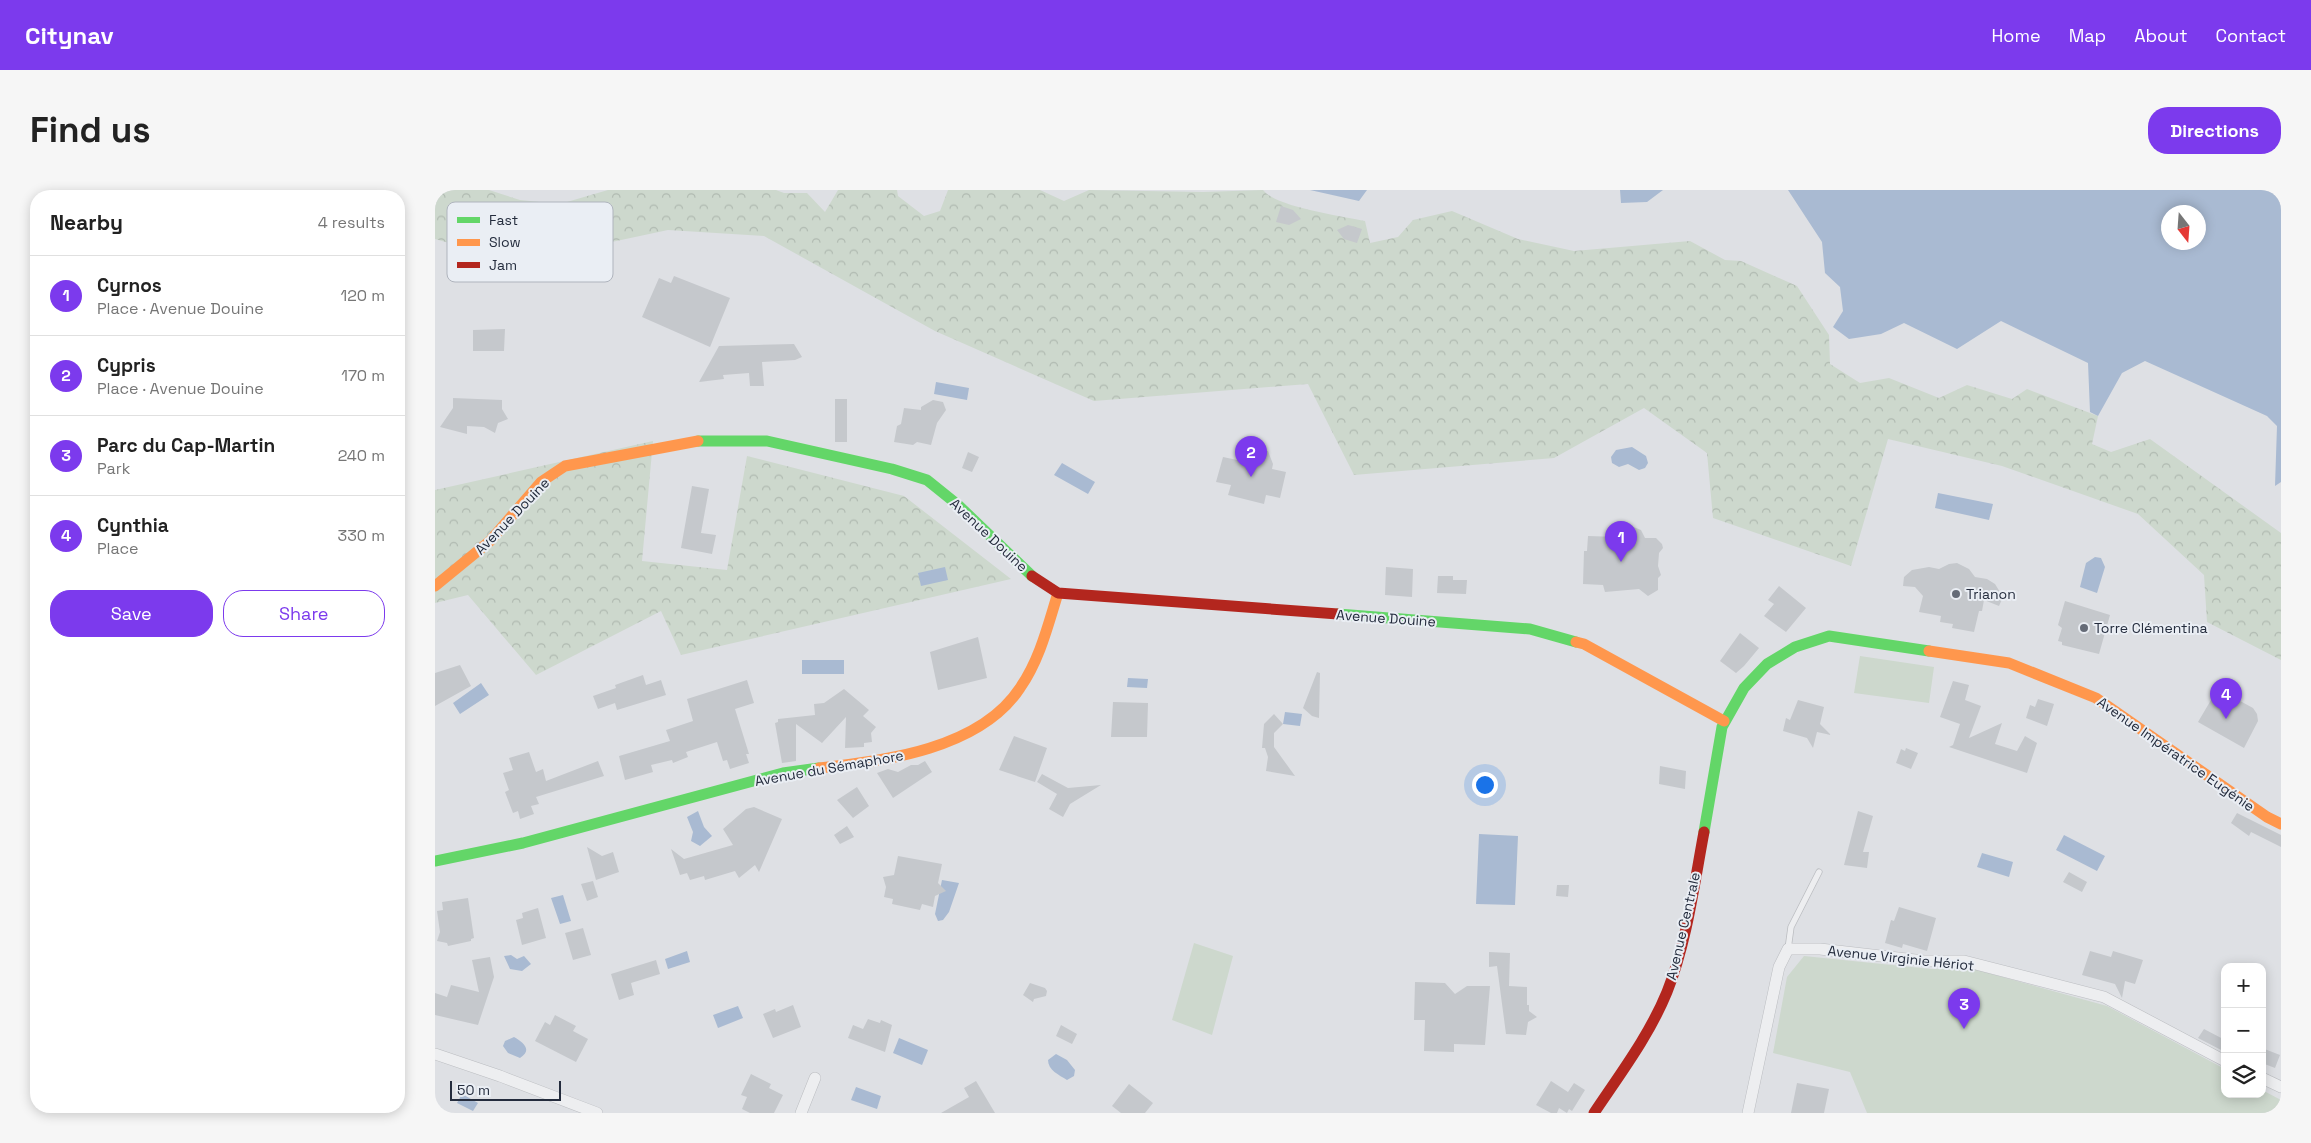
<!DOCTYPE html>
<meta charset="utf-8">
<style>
body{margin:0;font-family:"Space Grotesk",sans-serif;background:#f6f6f6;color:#222}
.controls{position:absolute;right:15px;bottom:15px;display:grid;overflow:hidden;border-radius:10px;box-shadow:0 2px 12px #0003}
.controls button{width:45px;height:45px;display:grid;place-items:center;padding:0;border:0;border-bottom:1px solid #e0e0e0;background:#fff;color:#222;font:25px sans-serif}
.compass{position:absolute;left:1726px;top:15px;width:45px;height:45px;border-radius:50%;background:#fff;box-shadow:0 2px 12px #0003;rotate:163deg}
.scale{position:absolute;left:15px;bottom:12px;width:111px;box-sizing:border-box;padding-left:5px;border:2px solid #242c3d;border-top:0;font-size:14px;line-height:18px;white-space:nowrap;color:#242c3d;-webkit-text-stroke:4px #eaeef4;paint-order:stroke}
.you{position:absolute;left:1049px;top:594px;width:18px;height:18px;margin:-12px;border:4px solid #fff;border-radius:50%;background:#1a73e8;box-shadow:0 0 0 8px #1a73e833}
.badge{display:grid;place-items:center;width:32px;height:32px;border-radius:50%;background:#7c3aed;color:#fff;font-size:16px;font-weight:700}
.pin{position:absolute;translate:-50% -41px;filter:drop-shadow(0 1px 2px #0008)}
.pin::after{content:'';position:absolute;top:26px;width:18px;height:15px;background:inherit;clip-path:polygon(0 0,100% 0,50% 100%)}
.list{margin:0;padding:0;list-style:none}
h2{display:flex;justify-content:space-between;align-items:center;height:65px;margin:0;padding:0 20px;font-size:21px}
h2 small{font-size:16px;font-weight:400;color:#767676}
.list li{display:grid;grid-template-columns:32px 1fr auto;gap:15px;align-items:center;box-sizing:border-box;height:80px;padding:0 20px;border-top:1px solid #e0e0e0}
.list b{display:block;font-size:19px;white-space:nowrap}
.list p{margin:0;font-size:16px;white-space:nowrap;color:#767676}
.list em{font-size:16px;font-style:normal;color:#767676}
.actions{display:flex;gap:10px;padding:15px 20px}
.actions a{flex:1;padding:11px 0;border:1px solid #7c3aed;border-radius:20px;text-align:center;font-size:18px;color:#7c3aed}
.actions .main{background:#7c3aed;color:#fff}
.icon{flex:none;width:28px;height:28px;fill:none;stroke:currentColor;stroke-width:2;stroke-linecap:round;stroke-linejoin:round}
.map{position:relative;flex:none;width:1846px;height:923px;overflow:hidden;border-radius:20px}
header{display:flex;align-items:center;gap:30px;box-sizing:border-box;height:70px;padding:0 25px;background:#7c3aed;color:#fff}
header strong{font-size:24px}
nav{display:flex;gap:28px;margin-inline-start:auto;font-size:18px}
.intro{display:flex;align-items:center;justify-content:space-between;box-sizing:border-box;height:120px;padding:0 30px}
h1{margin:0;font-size:35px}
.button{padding:12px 22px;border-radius:20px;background:#7c3aed;color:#fff;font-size:18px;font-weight:700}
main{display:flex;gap:30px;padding:0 30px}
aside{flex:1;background:#fff;border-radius:20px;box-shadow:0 2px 12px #0003}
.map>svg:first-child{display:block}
.forest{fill:url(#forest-crowns)}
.park{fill:#cdd8cd}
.water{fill:#a9bad2;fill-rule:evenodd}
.building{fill:#c5c8cc}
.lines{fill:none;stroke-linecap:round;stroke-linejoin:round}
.lane-casing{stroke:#bbbdc1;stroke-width:7}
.street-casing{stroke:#bbbdc1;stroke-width:12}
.lane{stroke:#edeef0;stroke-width:5.5}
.street{stroke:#edeef0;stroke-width:11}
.fast{stroke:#63d668;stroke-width:11}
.slow{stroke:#ff974d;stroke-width:11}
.jam{stroke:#b3261e;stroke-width:11}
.poi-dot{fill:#656b77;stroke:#eaeef4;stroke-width:2}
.labels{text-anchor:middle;stroke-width:4;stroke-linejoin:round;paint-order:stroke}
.street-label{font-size:14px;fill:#242c3d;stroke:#eaeef4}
.poi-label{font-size:14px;fill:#242c3d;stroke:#eaeef4;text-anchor:start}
.key{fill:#eaeef4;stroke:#afb4bd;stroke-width:1}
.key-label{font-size:14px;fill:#242c3d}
</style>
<header>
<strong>Citynav</strong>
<nav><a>Home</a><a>Map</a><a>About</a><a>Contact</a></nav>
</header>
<div class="intro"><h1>Find us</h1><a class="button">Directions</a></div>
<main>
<aside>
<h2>Nearby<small>4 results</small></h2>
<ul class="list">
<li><span class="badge">1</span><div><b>Cyrnos</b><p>Place · Avenue Douine</p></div><em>120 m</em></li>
<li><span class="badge">2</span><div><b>Cypris</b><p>Place · Avenue Douine</p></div><em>170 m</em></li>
<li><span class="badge">3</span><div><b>Parc du Cap-Martin</b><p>Park</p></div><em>240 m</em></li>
<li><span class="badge">4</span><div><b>Cynthia</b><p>Place</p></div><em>330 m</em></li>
</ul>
<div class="actions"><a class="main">Save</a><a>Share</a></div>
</aside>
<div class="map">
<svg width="1846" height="923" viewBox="0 0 1846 923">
<defs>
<pattern id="forest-crowns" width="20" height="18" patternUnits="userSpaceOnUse" patternTransform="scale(1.25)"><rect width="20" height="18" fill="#cdd8cd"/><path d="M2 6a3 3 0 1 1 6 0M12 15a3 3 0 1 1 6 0" fill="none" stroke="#b0bab1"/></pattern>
</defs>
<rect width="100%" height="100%" fill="#dee0e4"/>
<path class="forest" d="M0,0H54L85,10L125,14L173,0H341L349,3H372L390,22L403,0H462L463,6L489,26L505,21L513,0H605L629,11L654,0L768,2L828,0C841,17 907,26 930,31L935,53L963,47L978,30L1017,21L1083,49L1139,61L1255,51L1290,70L1306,71L1362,96L1394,145L1395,174L1425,193L1454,188L1504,208L1532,195L1577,209L1592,199L1663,226L1657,254L1676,262L1715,249L1846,343V470L1772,432L1769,385L1703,324L1567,276L1453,249L1416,376L1278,328L1272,263L1209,218L1119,268L919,285L873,194L659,211L500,141L329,46L233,40L172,53L104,79L0,49Z
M218,251L207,371L292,380L312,266L469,306L576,389L246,465L226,421L101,485L33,405L0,413V300Z"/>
<path class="park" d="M1425,466L1499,477L1494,513L1419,503Z
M759,753L798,766L777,845L737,830Z
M1369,766L1496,779L1535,778L1672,816L1790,879V904H1827V900L1846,910V923H1432L1415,882L1338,863L1352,787Z"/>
<path class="water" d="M875,0H932L924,11Z
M1185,0H1228L1212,12L1186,13Z
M1353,0H1846V292L1840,296L1842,236L1832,226L1710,171L1687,183L1663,226L1655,222L1653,173L1566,131L1522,159L1469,133L1446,144L1414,149L1398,137L1408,121L1405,97L1390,83L1387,52ZM1734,22H1764V52H1734Z
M501,192L534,198L532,210L499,204Z
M1197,257L1211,266L1213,273L1210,278L1204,280L1193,274L1184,277L1177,273L1176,267L1181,260Z
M627,273L660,292L653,304L619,285Z
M1503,303L1558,314L1554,330L1500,318Z
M1660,367L1666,368L1670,377L1662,403L1645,397L1651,373Z
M510,377L513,390L486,396L483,383Z
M409,470V484H367V470Z
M693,488L713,489L712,498L692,497Z
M46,493L54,505L25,524L18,513Z
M850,522L867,524L865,536L848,534Z
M263,621L269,637L277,646L265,656L256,651L258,642L252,627Z
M1044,644L1083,646L1080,715L1041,714Z
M1629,645L1670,666L1662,681L1621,660Z
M1547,663L1578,672L1574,687L1542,677Z
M507,690L524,693L514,722L508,730L503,731L500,724Z
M128,705L136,731L125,734L116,708Z
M252,761L255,772L233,779L230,769Z
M76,765L82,769L89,766L96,774L87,781L75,779L69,766Z
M303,816L308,828L283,838L278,825Z
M79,847C88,852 98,860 85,868L73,863L68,856L70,851Z
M464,848L493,860L487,875L458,863Z
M621,864L632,870L640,880L639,886L632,890C624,885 613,880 613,870Z
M421,897L446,906L442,919L416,910Z
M27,904L43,913L38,921L22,913Z"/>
<path class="building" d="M846,16L858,20L866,29L854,35L841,32Z
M913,35L927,39L922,53L909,49L902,40Z
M239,86L295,108L275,157L207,127L224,88L236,93Z
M70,139L69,161H38V140Z
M359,154L367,167L360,170L327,172L329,196H315L314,183L288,185L289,189L264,192L284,156Z
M18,208L67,210V219L73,229L63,233L60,243L49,237L32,236V244L5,237L18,218Z
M400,209H412V252H400Z
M498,210L508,212L511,220L502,233L496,255L482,252L478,255L459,252L462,236L466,234L469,218L486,220V217Z
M813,257L833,261L838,274L837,279L851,282L845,308L831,305L829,314L793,305L796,295L781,292L788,267L802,270Z
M533,262L544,267L537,282L527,278Z
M257,296L274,299L266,343L281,345L277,364L246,358Z
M1196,336L1206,340L1210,348H1221L1227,354L1228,358L1224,363L1223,376L1226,385L1223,388V400L1213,406L1204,399L1170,402L1168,395L1148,394L1149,361H1152L1153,346L1184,347L1190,338Z
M1522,373L1534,379L1540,387L1552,389L1560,394L1568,407L1564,416L1549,410L1547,421H1544L1539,442L1517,438L1518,434L1505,432L1506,426L1484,422L1488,406L1480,397L1468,396L1469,387L1477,380L1494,377L1504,379L1514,374Z
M951,377L978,379L977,407L950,405Z
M1003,386H1018V390H1032L1031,404L1002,403Z
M1344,396L1371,418L1351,442L1329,426L1339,414L1333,410Z
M1630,411L1675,425L1664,464L1627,455V452L1623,451L1627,438L1623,435Z
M1305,443L1324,458L1309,476L1301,483L1285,471Z
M543,447L552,488L503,500L495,462Z
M25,475L36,496L0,516V483Z
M882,482L885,483L884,528L877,526L868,518Z
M208,485L211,495L226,490L231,505L182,520L180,513L163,519L158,506L181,498L180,495Z
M312,490L319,513L300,519L314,564H311L314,573L295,579L292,570L288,571L282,552L251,562L253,567L238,573L237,570L216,575L218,582L190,590L184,566L235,551L231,540L258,531L252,509Z
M1518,491L1534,495L1530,510L1546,516L1534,548L1567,533L1560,554L1582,561L1590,546L1602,553L1592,583L1514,557L1518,555L1525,534L1505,527Z
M409,499L434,520L428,526L441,537L436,543L437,552L429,553V557L410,558L411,527L387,553L361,534V571L347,573L340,533L343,532V529L380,525L379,514L389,513Z
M1783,499L1818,518L1822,524L1823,531L1809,558L1763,532L1776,510L1779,500Z
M1603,509L1619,514L1612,536L1591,528L1595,515L1600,517Z
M1363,510L1389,517L1385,534L1396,545L1382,542L1378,558L1372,548L1348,541L1351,528L1355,530Z
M678,512L713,513L712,547H676Z
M839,524L848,534L839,543V557L860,586L831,581L833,567L830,558H827L829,534Z
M579,546L612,558L600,592L564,580Z
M1471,558L1483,563L1476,579L1461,573L1466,559L1470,561Z
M94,562L101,582L108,579L111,591L163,571L169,586L101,607L104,614L96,616L99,624L85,629L83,621L78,623L70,602L74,600L68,583L78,580L74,568Z
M490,571L497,582L458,608L442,583L453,579L463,582L476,575H483Z
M1225,576L1251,581L1250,599L1224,594Z
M607,584L633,598L666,595L635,614L628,627L614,619L622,604L602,592Z
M422,597L434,616L418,628L402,610Z
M319,617L347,629L324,682L320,675L304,688L300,681L270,690L269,686L255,690L252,683L245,685L236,659L249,669L298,655L288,639L311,619Z
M1423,621L1438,626L1428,662H1434L1432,678L1409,675Z
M1802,623L1846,645V657L1816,642L1814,646L1796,633Z
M412,636L419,647L405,654L399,645Z
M152,657L167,666L178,662L184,682L161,690Z
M463,666L507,674L503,693L511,701L500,706L498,717L487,714L485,720L457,714L458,709L449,707L451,697L448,687L459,685Z
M1634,682L1652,692L1647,702L1628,692Z
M158,691L163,707L152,711L146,694Z
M1122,695H1134L1133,707L1121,706Z
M33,708L39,748L36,749V751L13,756L12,753L2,751L5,742L2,721L8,720L7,712Z
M1464,717L1501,728L1492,761L1468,754L1467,758L1450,753L1456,730L1459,731Z
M103,718L111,748L87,755L81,730L88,728L87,723Z
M148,738L156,765L138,770L130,743Z
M1655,761L1676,767L1678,761L1708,770L1700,794L1690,791L1687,808L1680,794L1647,785Z
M1054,762L1075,763L1074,796L1092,797V815H1094V821L1102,827L1093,832L1091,845L1071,844L1062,776L1054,777Z
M55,767L59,787L43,835L0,825V803L12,807L16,795L44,802L37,770Z
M221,770L225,784L196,793L199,805L184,810L176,784Z
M980,792L1010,793L1020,804L1032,796H1055L1050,855L1019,854V862L989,861L990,830H979Z
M595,793L610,798L612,801L611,806L599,809L598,812L588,805Z
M358,815L366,837L338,848L328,824L340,819L341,822Z
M120,825L141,836L138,841L153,849L141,872L100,851L110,832L115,835Z
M433,829L445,833L446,830L457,835L450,862L413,848L418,835L428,839Z
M626,835L642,844L637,854L621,846Z
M1769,839L1790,850V862L1763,848Z
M1827,858L1845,865L1840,878L1827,873Z
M316,884L336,894L334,898L348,905L339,923H315L307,919L312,907L306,905Z
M541,891L560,923H506L534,907L529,898Z
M1116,891L1133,902L1139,893L1150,900L1137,921L1134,919L1132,923L1124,918L1122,923H1116L1101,915Z
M1362,893L1394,899L1389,923H1356Z
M694,894L718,913L710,923H686L677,916Z"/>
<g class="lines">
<g class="lane-casing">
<path id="lane" d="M1353,759L1356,737L1384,682"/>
</g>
<g class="street-casing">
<path id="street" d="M0,864L65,886L162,923
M1827,888L1846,897
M366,923L380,888
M1313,923L1344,777L1353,759H1385L1489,771H1529L1669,807L1790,871"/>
</g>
<use href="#lane" class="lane"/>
<use href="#street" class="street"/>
<path class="fast" d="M263,251H332L457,279L492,290L523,315L597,386
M903,424L1095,439L1141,452
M1269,642L1287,537L1309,498L1332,474L1360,457L1394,446L1494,461
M0,671L88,653L348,583L384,578"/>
<path class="slow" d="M0,396L55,351L106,292L130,276L263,251
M1141,452L1149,454L1289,531
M1494,461L1574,473L1661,508L1832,627L1846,634
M384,578C450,571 545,559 585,498C605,469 613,435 623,403"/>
<path class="jam" d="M597,386L623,403L903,424
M1159,923C1185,884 1214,846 1232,802C1252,752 1259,695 1269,642"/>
</g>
<g class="poi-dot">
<circle cx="1521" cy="404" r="5"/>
<circle cx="1649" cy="438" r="5"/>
</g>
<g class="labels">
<g class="street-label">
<text transform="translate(77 326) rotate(-46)" y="5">Avenue Douine</text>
<text transform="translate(554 345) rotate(43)" y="5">Avenue Douine</text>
<text transform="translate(951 428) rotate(4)" y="5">Avenue Douine</text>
<text transform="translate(1741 564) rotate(35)" y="5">Avenue Impératrice Eugénie</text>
<text transform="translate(394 578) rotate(-10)" y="5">Avenue du Sémaphore</text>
<text transform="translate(1248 736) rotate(-77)" y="5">Avenue Centrale</text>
<text transform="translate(1466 768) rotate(6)" y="5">Avenue Virginie Hériot</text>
</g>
<g class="poi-label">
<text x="1531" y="409">Trianon</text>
<text x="1659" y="443">Torre Clémentina</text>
</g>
</g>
<rect x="12" y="12" width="166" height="80" rx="8" class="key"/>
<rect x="22" y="27" width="23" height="6" fill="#63d668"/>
<rect x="22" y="49" width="23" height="7" fill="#ff974d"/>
<rect x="22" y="72" width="23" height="6" fill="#b3261e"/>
<g class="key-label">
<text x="54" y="35">Fast</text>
<text x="54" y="57">Slow</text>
<text x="54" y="80">Jam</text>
</g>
</svg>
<div class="controls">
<button>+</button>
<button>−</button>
<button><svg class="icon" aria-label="layers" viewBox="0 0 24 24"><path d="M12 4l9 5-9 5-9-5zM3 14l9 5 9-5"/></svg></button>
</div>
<svg class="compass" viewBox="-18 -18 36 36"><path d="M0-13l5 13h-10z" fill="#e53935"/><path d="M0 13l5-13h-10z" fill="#767676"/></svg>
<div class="scale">50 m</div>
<div class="you"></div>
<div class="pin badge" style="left:1186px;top:372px">1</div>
<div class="pin badge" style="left:816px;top:287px">2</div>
<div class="pin badge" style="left:1529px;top:839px">3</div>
<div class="pin badge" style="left:1791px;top:529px">4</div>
</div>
</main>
